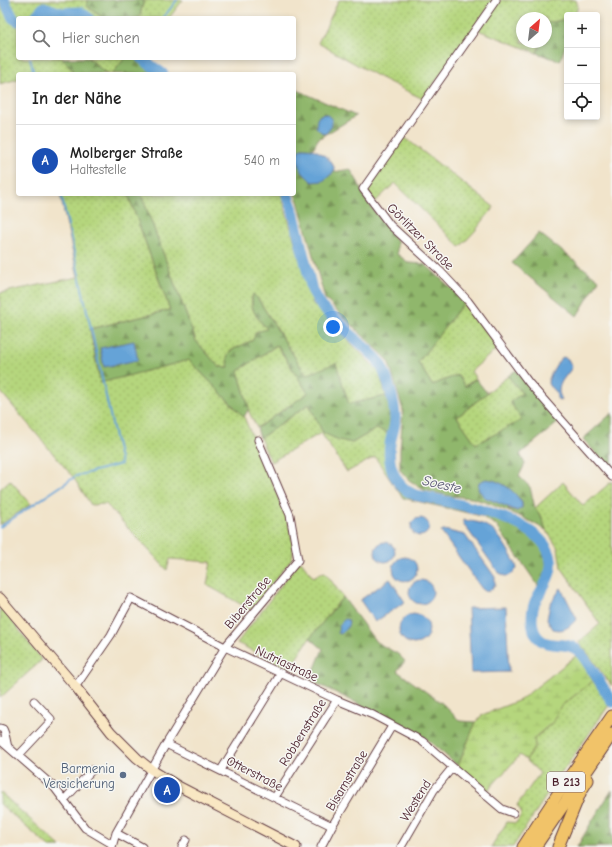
<!DOCTYPE html>
<html lang="de">
<meta charset="utf-8">
<style>
body{margin:0;font-family:"Comic Neue",sans-serif;background:#f6f6f6;color:#222}
.controls{position:absolute;right:12px;top:12px;display:grid;overflow:hidden;border-radius:4px;box-shadow:0 2px 6px #0003}
.controls button{width:36px;height:36px;display:grid;place-items:center;padding:0;border:0;border-bottom:1px solid #e0e0e0;background:#fff;color:#222;font:20px sans-serif}
.compass{position:absolute;left:516px;top:12px;width:36px;height:36px;border-radius:50%;background:#fff;box-shadow:0 2px 6px #0003;rotate:28deg}
.you{position:absolute;left:333px;top:327px;width:14px;height:14px;margin:-10px;border:3px solid #fff;border-radius:50%;background:#1a73e8;box-shadow:0 0 0 6px #1a73e833}
.badge{display:grid;place-items:center;width:26px;height:26px;border-radius:50%;background:#0b8043;color:#fff;font-size:13px;font-weight:700}
.pin{position:absolute;translate:-50% -50%;border:2px solid #fff;box-shadow:0 1px 4px #0006}
.list{margin:0;padding:0;list-style:none}
h2{display:flex;justify-content:space-between;align-items:center;height:52px;margin:0;padding:0 16px;font-size:17px}
h2 small{font-size:13px;font-weight:400;color:#767676}
.list li{display:grid;grid-template-columns:26px 1fr auto;gap:12px;align-items:center;box-sizing:border-box;height:72px;padding:0 16px;border-top:1px solid #e0e0e0}
.list b{display:block;font-size:15px;white-space:nowrap}
.list p{margin:0;font-size:13px;white-space:nowrap;color:#767676}
.list em{font-size:13px;font-style:normal;color:#767676}
.icon{flex:none;width:22px;height:22px;fill:none;stroke:currentColor;stroke-width:2;stroke-linecap:round;stroke-linejoin:round}
.map{position:relative;flex:none;width:612px;height:847px;overflow:hidden}
.search{position:absolute;background:#fff;box-shadow:0 2px 6px #0003;left:16px;top:16px;width:280px;height:44px;display:flex;align-items:center;gap:10px;box-sizing:border-box;padding:0 14px;border-radius:4px;color:#767676;font-size:15px}
.panel{position:absolute;background:#fff;box-shadow:0 2px 6px #0003;left:16px;top:72px;width:280px;height:124px;border-radius:4px}
.map>svg:first-child{display:block}
.grass{fill:url(#grass-dots);stroke:#807a54}
.forest{fill:url(#forest-firs);stroke:#6d6b4c;fill-rule:evenodd}
.wetland{fill:url(#wetland-marsh);stroke:#807a54}
.water{fill:#65a3d7;stroke:#586181}
.lines{fill:none;stroke-linecap:round;stroke-linejoin:round}
.stream{stroke:#65a3d7;stroke-width:2}
.river{stroke:#65a3d7;stroke-width:11}
.minor-casing{stroke:#633d43;stroke-width:9}
.secondary-casing{stroke:#633d43;stroke-width:11}
.trunk-casing{stroke:#633d43;stroke-width:13}
.minor{stroke:#fff;stroke-width:7}
.secondary{stroke:#f9e7c3;stroke-width:9}
.trunk{stroke:#f1c369;stroke-width:11}
.service-dot{fill:#5c6f8a;stroke:#f6f6f2;stroke-width:1.5}
.labels{text-anchor:middle;stroke-width:3;stroke-linejoin:round;paint-order:stroke}
.shield{fill:#f6f6f2;stroke:#7e6067;stroke-width:1}
.shield-label{font-size:12px;font-weight:bold;fill:#4a1f2b}
.street-label{font-size:13px;fill:#4a1f2b;stroke:#f6f6f2}
.service-label{font-size:13px;fill:#4e5e75;stroke:#f6f6f2;text-anchor:end}
.water-label{font-size:14px;font-style:italic;fill:#555470;stroke:#f6f6f2}
</style>
<div class="map">
<svg width="612" height="847" viewBox="0 0 612 847">
<defs>
<pattern id="grass-dots" width="8" height="8" patternUnits="userSpaceOnUse"><rect width="8" height="8" fill="#b5d67d"/><path d="M2 2h.1M6 6h.1" fill="none" stroke="#9db76c" stroke-width="1.8" stroke-linecap="round"/></pattern>
<pattern id="forest-firs" width="22" height="20" patternUnits="userSpaceOnUse"><rect width="22" height="20" fill="#90b76c"/><path d="M5 1l3.5 6h-7zM16 11l3.5 6h-7z" fill="#789459"/></pattern>
<pattern id="wetland-marsh" width="20" height="14" patternUnits="userSpaceOnUse"><rect width="20" height="14" fill="#b5d67d"/><path d="M1 5h8M5 5V1M11 12h8M15 12V8" fill="none" stroke="#9db76c"/></pattern>
</defs>
<rect width="100%" height="100%" fill="#f6f6f2"/>
<filter id="ink" filterUnits="userSpaceOnUse"><feTurbulence type="fractalNoise" baseFrequency=".025" numOctaves="2"/><feDisplacementMap in="SourceGraphic" scale="8" xChannelSelector="R" yChannelSelector="G"/><feConvolveMatrix kernelMatrix="1 2 1 2 8 2 1 2 1" color-interpolation-filters="sRGB"/></filter>
<filter id="wash" filterUnits="userSpaceOnUse"><feTurbulence type="fractalNoise" baseFrequency=".012" numOctaves="4" result="noise"/><feDisplacementMap in="SourceGraphic" scale="16" xChannelSelector="R" yChannelSelector="G"/><feGaussianBlur stdDeviation="0.9" result="paint"/><feColorMatrix in="noise" values="0 0 0 0 0 0 0 0 0 0 0 0 0 0 0 0 0 1.4 0 .05"/><feComposite in="paint" operator="in"/></filter>
<g filter="url(#wash)">
<rect width="100%" height="100%" fill="#f1e4cb"/>
<path class="grass" d="M0,0H87V6L103,18H18V58H62L72,69L74,74H18V79L0,84Z
M144,0H183L169,18H139Z
M339,0H494L423,99L377,76L318,43Z
M500,0H576L578,6L575,15H567V19L547,23L546,26V18H522V42H541L537,53L478,30Z
M88,58H125L112,74H107Z
M404,137L494,207L475,231L460,247L395,183L375,202L366,191Z
M60,194H128L170,310L90,329L100,382L189,360L244,417L287,517L293,543V554L291,560L251,610L207,585L211,562L170,559L167,570L106,504L91,505L73,477L0,391V293L78,277Z
M141,194H281L313,304L379,372L386,396L349,404L306,375L258,299L253,294C248,308 258,319 267,329L253,340L230,351V367H219L196,341Z
M465,301L499,347L471,371L476,379L465,386L458,375L432,385L418,362Z
M277,345L308,393L257,428L248,410L249,408L238,371Z
M508,376L522,393L523,420L476,444L457,417Z
M309,404L323,433L352,443L376,429L389,433L387,458L391,477L389,478L375,457L347,472L321,433L271,462L260,438Z
M10,480L31,504L0,525V489Z
M612,481V686L579,642L600,624L561,567L558,548L546,530L542,518L535,508L563,482L583,506Z
M301,561L313,577L321,573L325,572L343,597L310,638L289,669L237,643L298,563Z
M0,605L42,660L0,698Z
M593,681L609,705L554,784L513,847H491L507,822L516,823L522,813L517,805L540,773L526,760L535,746L534,739L554,721L560,707Z
M0,792L1,793L61,847H49L0,804Z"/>
<path class="forest" d="M87,0H144L139,18H103L87,6Z
M567,19V41L560,61L537,53L541,42H546L547,23Z
M62,58H88L107,74H74L72,69Z
M125,58H134L154,74H112Z
M295,89L356,116L318,139L313,149L302,148L328,176L334,172L350,169L358,182L364,197L397,241V254L409,263L425,264L465,301L418,362L432,385L458,375L465,386L476,379L487,393L457,417L476,444L522,420L510,402L522,393L508,376L516,370L560,421L520,454L525,464L519,476L530,487L535,508L542,518L546,530L522,517L485,502L472,498L450,496L424,490L409,480L400,470V450L403,410L388,360L325,299L298,201L294,192ZM519,498L522,503V508L517,511L508,509Z
M128,194H141L196,341L219,367H229L227,358L230,351L253,340L256,332L267,329C257,318 249,309 253,294L258,299L306,375L336,363L349,404L386,396L391,410L389,433L376,429L352,443L339,440L323,433L309,404L260,438L257,428L308,393L277,345L238,371L249,408L244,417L189,360L100,383L90,329L170,310Z
M539,233L599,280L577,316L512,263Z
M612,413V471L583,439Z
M391,477L408,494L484,512L507,521L538,540L545,553L547,570L539,587L496,525L481,516L403,498L389,478Z
M343,597L376,642L398,654L405,661L397,671L443,704L460,721L476,722L458,766L422,735L310,680L323,649L310,638Z
M612,790V847H577L592,821Z"/>
<path class="wetland" d="M577,655L593,681L560,707L554,721L534,738L535,746L526,760L520,755L487,791L458,766L476,722L482,715L520,700Z"/>
<path class="water" d="M325,114C336,119 333,127 325,134L321,132L316,127L317,119L320,115Z
M302,148C305,148 309,148 312,149C320,151 337,163 334,172L323,181L312,182L302,172L296,156L299,150Z
M134,341L138,360L104,367L100,348Z
M563,357L568,359L572,367C568,375 559,381 559,391C559,394 561,397 562,400L559,401C556,398 557,396 556,392C554,388 548,388 548,382C549,377 558,359 563,357Z
M486,479C501,480 515,491 522,503V508L517,511L484,497L478,489L479,482Z
M411 527a9 9 0 1 1 18 0a9 9 0 1 1-18 0Z
M463,520C487,522 496,530 508,550C511,556 516,562 517,569L509,576H505L498,572L463,523Z
M444,530L465,535L495,577V585L492,587L493,589L485,591L482,589L441,532Z
M375 552a10 10 0 1 1 20 0a10 10 0 1 1-20 0Z
M393 569a12 12 0 1 1 24 0a12 12 0 1 1-24 0Z
M390,579L405,602L375,622L360,600Z
M409 592a12 12 0 1 1 24 0a12 12 0 1 1-24 0Z
M561,588L577,619C569,627 565,632 553,629L547,619L550,604Z
M506,607L509,672L471,673L468,608Z
M399 629a15 15 0 1 1 30 0a15 15 0 1 1-30 0Z
M345,619L348,620L349,623L347,628L341,634L338,633C338,627 340,623 345,619Z"/>
<g class="lines">
<path class="stream" d="M163,18L177,0
M30,58L34,74
M0,527L76,476L121,464L61,194"/>
<path class="river" d="M4,0L13,18L18,21
M34,18L44,7L61,13L80,12L89,18
M141,58L163,74
M287,194L292,207L312,290L322,307L377,359C387,373 395,403 395,420C395,428 391,436 390,444C387,465 395,487 415,495C449,502 573,521 548,578C541,595 532,598 532,619C532,623 533,627 534,631C543,652 563,639 576,649C585,655 605,691 612,702"/>
</g>
</g>
<g filter="url(#ink)">
<g class="lines">
<g class="minor-casing">
<path id="minor" d="M496,0L363,189L390,225L440,271L468,301L529,383L612,477
M75,686L78,683L111,635L131,598L225,647L337,700L373,715L422,741L502,809L513,813
M0,728L3,729C6,734 6,741 8,747
M0,740L54,787L85,828L112,844
M166,744L332,826
M18,756L50,722L51,719L34,701
M221,770L281,673
M275,797L337,700
M64,800L92,770
M116,833L142,847
M112,847L116,833L166,744L225,647L298,560L290,515L258,440
M182,847L186,840
M321,847L332,826L392,726
M401,847L434,790L452,768"/>
</g>
<g class="secondary-casing">
<path id="secondary" d="M0,598L75,686L111,732L137,758L152,770L178,786L296,847"/>
</g>
<g class="trunk-casing">
<path id="trunk" d="M523,847L557,795L612,716
M535,847L612,734
M558,847L581,791L588,780"/>
</g>
<use href="#minor" class="minor"/>
<use href="#secondary" class="secondary"/>
<use href="#trunk" class="trunk"/>
</g>
</g>
<circle class="service-dot" cx="123" cy="775" r="4"/>
<g class="labels">
<rect class="shield" x="547" y="772" width="38" height="20" rx="3"/>
<g class="shield-label">
<text x="566" y="786">B 213</text>
</g>
<g class="street-label">
<text transform="translate(421 236) rotate(45)" y="5">Görlitzer Straße</text>
<text transform="translate(247 602) rotate(-50)" y="5">Biberstraße</text>
<text transform="translate(287 663) rotate(25)" y="5">Nutriastraße</text>
<text transform="translate(302 732) rotate(-58)" y="5">Robbenstraße</text>
<text transform="translate(255 773) rotate(27)" y="5">Otterstraße</text>
<text transform="translate(346 780) rotate(-59)" y="5">Bisamstraße</text>
<text transform="translate(415 800) rotate(-58)" y="5">Westend</text>
</g>
<g class="service-label">
<text x="115" y="773">Barmenia<tspan x="115" dy="15">Versicherung</tspan></text>
</g>
<g class="water-label">
<text transform="translate(442 484) rotate(13)" y="5">Soeste</text>
</g>
</g>
</svg>
<div class="controls">
<button>+</button>
<button>−</button>
<button><svg class="icon" aria-label="locate" viewBox="0 0 24 24"><circle cx="12" cy="12" r="6"/><path d="M12 2v4M12 18v4M2 12h4M18 12h4"/></svg></button>
</div>
<svg class="compass" viewBox="-18 -18 36 36"><path d="M0-13l5 13h-10z" fill="#e53935"/><path d="M0 13l5-13h-10z" fill="#767676"/></svg>
<div class="you"></div>
<div class="pin badge" style="left:167px;top:790px;background:#1a4fb4">A</div>
<div class="search"><svg class="icon" aria-label="search" viewBox="0 0 24 24"><circle cx="10" cy="10" r="6"/><path d="M15 15l6 6"/></svg>Hier suchen</div>
<section class="panel">
<h2>In der Nähe<small></small></h2>
<ul class="list">
<li><span class="badge" style="background:#1a4fb4">A</span><div><b>Molberger Straße</b><p>Haltestelle</p></div><em>540 m</em></li>
</ul>
</section>
</div>
